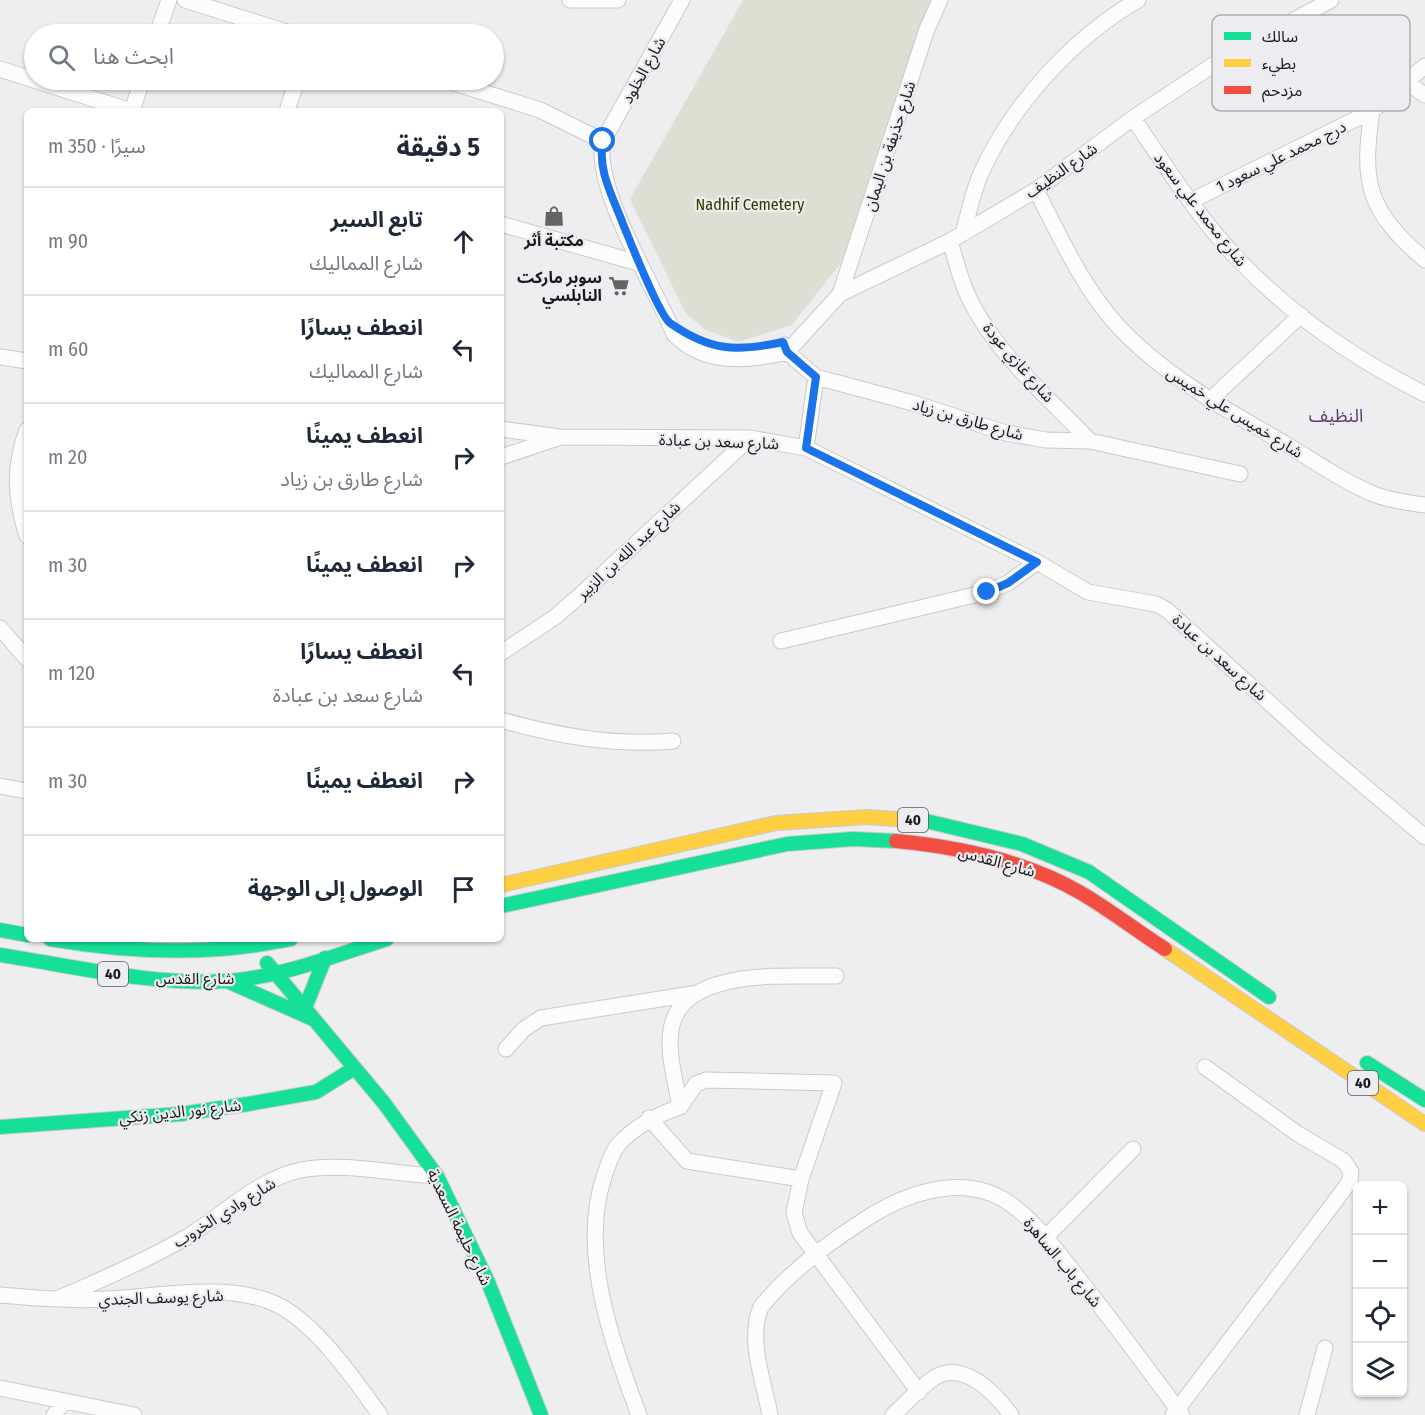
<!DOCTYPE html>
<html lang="ar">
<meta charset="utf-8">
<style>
body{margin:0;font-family:"Fira Sans Condensed","Noto Sans Arabic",sans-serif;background:#f2f2f3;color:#1f2937;direction:rtl}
.controls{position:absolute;right:18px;bottom:18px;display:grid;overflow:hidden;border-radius:9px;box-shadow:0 2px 4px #0004}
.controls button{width:54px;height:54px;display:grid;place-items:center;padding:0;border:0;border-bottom:2px solid #e0e1e3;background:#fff;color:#1f2937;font:30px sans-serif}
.stop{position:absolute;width:18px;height:18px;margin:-14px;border:4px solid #1a73e8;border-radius:50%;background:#fff}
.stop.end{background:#1a73e8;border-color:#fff;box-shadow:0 2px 6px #0008}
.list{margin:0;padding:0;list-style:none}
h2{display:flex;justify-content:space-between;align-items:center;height:78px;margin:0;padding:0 24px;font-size:26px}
h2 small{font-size:20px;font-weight:400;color:#747a83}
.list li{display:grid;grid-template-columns:39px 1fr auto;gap:18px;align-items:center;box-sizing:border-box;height:108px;padding:0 24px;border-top:2px solid #e0e1e3}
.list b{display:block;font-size:22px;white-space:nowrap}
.list p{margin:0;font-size:20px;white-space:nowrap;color:#747a83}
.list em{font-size:20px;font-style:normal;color:#747a83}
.icon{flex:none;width:33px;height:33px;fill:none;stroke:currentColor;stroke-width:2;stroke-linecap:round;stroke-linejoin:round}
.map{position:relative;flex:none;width:1425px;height:1415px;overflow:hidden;direction:ltr}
.search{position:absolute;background:#fff;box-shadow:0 2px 4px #0004;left:24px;top:24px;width:480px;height:66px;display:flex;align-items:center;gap:15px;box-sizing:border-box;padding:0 21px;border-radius:33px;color:#747a83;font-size:22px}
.panel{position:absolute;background:#fff;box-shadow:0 2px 4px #0004;left:24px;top:108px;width:480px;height:834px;border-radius:9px;direction:rtl}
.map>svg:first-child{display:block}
.green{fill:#dce0d2}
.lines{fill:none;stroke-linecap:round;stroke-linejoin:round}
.street-casing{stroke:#cacacc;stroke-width:17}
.fast-casing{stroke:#cacacc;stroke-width:16}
.slow-casing{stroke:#cacacc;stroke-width:16}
.jam-casing{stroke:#cacacc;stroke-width:16}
.street{stroke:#fcfcfd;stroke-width:15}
.fast{stroke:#16e098;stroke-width:14}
.slow{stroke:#ffcf43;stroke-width:14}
.jam{stroke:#f24e42;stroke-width:14}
.route{stroke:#1a73e8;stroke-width:8}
.labels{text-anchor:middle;stroke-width:4.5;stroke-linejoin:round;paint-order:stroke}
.shield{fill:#edecf0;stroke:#59585b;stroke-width:1.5}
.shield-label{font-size:15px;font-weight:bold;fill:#1a191b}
.street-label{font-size:16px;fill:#1a191b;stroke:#edecf0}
.park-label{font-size:16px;fill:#303b01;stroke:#edecf0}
.poi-label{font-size:16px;font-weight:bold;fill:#1a191b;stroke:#edecf0}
.neighbourhood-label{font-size:18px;fill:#5d3a73;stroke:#edecf0}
.key{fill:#edecf0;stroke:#aeadb0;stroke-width:1.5}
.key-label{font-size:16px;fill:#1a191b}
</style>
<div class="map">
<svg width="1425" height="1415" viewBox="0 0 1425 1415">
<rect width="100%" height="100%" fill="#eeedef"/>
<path class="green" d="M743,0H931L844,259L792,325L739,342L706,330L686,314L630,199Z"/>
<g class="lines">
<g class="street-casing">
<path id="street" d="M185,0L293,34
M570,0H618
M682,0L603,141C593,189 655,287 674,334C705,366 748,361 787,352
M157,34L169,0
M0,69L131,111
M445,80L540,110L603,141
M1406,82L1425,95
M132,111L142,80
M287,111L297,80
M1372,111C1361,184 1368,211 1425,260
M1133,118C1165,165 1197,216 1237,258C1290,314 1356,360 1425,394
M1036,190C1060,236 1082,287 1118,326C1165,377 1229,411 1289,446C1317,463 1346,483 1376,495C1393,501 1408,503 1425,505
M1191,201L1372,111L1425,66
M501,224L638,263
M963,233C969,213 973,190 982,171C1014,102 1073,38 1138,0
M950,241C956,260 960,280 969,298C995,353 1048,397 1090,441
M840,294L927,29L940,0
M784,345L787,352L816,377L913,403L1006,433L1046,440L1090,441L1240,474
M787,352L840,294L950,241L1036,190L1133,118L1219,61L1331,0
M0,357L27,361
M1210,400L1301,315
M501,429L560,437L750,438L806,448L1037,562L1088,592L1156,604L1167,610L1318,747L1425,837
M27,430C13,468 15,498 27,536
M806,448L816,377
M501,457L558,438
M0,628L27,659
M781,641L987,592L1008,583L1037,562
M501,653L555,617L578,597L750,438
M501,720C558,736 614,746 673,741
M0,786L27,791
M506,1049L524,1029L541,1018L698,993
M680,1107L696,1084L706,1080L834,1083L801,1179
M649,1118L687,1161L801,1179L794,1213L800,1233L919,1392
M1046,1237L1133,1149
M0,1295C35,1298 70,1301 105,1299C157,1297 229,1281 278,1305C317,1325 355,1380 380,1415
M59,1298C104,1279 145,1261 187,1237C223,1215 258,1179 301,1170C344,1162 393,1174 437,1176
M0,1388L134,1415
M54,1415L64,1401
M639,1415C612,1344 578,1249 605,1174C608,1165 612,1152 618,1145C635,1126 656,1115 680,1107C676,1082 667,1054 671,1030C680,966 791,977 836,976
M770,1415C764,1382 747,1339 761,1307C788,1273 824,1246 861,1222C906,1192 969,1169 1017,1209C1043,1230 1062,1258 1083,1284C1117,1327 1149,1371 1182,1415
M893,1415C906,1403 919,1388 934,1378C963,1359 996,1394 1011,1415
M1173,1415L1342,1192L1350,1181L1351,1172L1344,1161L1298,1134L1205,1067
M1307,1415L1325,1348"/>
</g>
<g class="fast-casing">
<path id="fast" d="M896,819L926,821L1022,844L1089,872L1269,997
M501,906L787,844L853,839L896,841
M0,930L27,935
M50,939C131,953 210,956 291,939
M0,955C72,966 155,986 228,981C282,977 335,955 387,939
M267,963L384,1103L437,1176L488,1282L541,1415
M227,981L313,1019
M305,1008L325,958
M1367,1063L1425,1100
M0,1127L181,1114L248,1104L316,1092L353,1069"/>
</g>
<g class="slow-casing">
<path id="slow" d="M501,885L776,823L866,817L896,819
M1165,949L1425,1124"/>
</g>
<g class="jam-casing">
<path id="jam" d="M896,841C960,847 1026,861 1081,893C1110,910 1137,931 1165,949"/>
</g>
<use href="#street" class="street"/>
<use href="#fast" class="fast"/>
<use href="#slow" class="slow"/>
<use href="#jam" class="jam"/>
</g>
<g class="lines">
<path class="route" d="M603,141C597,170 613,197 623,224C630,241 659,315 670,323C710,351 736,352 783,342L787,352L816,377L806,448L1037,562L1008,583L987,592"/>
</g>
<defs>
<g id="shop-bare" transform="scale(1.62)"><path d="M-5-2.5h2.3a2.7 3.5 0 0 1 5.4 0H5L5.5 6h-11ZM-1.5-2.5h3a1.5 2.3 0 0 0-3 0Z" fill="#646365" stroke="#edecf0" stroke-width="2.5" paint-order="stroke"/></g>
<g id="supermarket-bare" transform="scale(1.62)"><path d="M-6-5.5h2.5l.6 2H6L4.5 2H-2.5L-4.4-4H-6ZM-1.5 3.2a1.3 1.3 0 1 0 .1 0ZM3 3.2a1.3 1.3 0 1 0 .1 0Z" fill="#646365" stroke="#edecf0" stroke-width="2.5" paint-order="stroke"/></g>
</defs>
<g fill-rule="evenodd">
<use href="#shop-bare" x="554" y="216"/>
<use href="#supermarket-bare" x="619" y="286"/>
</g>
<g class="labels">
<g class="shield">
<rect x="898" y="808" width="30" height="24" rx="4.5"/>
<rect x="98" y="962" width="30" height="24" rx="4.5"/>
<rect x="1348" y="1071" width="30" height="24" rx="4.5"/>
</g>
<g class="shield-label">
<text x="913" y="825">40</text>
<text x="113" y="979">40</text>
<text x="1363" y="1088">40</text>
</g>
<g class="street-label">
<text transform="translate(643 70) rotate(-61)" y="6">شارع الخلود</text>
<text transform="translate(889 146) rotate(-72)" y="6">شارع حذيفة بن اليمان</text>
<text transform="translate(1281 156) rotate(-26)" y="6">درج محمد علي سعود 1</text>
<text transform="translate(1061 170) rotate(-35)" y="6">شارع النظيف</text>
<text transform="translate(1201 209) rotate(52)" y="6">شارع محمد علي سعود</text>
<text transform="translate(1019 362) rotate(49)" y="6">شارع غازي عودة</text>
<text transform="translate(1235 412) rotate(32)" y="6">شارع خميس علي خميس</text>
<text transform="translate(968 419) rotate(16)" y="6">شارع طارق بن زياد</text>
<text transform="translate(719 441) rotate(2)" y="6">شارع سعد بن عبادة</text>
<text transform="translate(628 550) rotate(-43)" y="6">شارع عبد الله بن الزبير</text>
<text transform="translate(1220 657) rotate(42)" y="6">شارع سعد بن عبادة</text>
<text transform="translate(997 861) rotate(15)" y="6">شارع القدس</text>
<text x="195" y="984">شارع القدس</text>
<text transform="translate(180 1111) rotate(-6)" y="6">شارع نور الدين زنكي</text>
<text transform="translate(224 1212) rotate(-32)" y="6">شارع وادي الخروب</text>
<text transform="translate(460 1227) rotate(64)" y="6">شارع حليمة السعدية</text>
<text transform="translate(1063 1262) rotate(50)" y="6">شارع باب الساهرة</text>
<text transform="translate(161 1297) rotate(-2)" y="6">شارع يوسف الجندي</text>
</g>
<g class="park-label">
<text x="750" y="210">Nadhif Cemetery</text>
</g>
<g class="poi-label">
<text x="554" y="246">مكتبة أثر</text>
<text x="602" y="283" text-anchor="end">سوبر ماركت<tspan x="602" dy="18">النابلسي</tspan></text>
</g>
<g class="neighbourhood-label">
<text x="1336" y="422">النظيف</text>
</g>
</g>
<rect x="1212" y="15" width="198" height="96" rx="9" class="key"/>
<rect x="1224" y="32" width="27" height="8" fill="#16e098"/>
<rect x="1224" y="59" width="27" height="8" fill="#ffcf43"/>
<rect x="1224" y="86" width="27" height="8" fill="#f24e42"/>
<g class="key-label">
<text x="1262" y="42">سالك</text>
<text x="1262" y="69">بطيء</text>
<text x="1262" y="96">مزدحم</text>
</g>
</svg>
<div class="controls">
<button>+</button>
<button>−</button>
<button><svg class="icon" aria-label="locate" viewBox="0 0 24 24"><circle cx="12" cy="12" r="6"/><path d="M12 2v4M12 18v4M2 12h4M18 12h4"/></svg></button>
<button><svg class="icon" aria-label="layers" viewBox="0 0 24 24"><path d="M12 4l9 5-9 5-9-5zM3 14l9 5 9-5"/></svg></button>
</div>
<div class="stop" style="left:603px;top:141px"></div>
<div class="stop end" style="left:987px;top:592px"></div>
<div class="search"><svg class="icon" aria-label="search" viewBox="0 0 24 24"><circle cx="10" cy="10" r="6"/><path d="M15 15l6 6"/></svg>ابحث هنا</div>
<section class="panel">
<h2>5 دقيقة<small>سيرًا · 350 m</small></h2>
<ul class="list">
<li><svg class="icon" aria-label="ahead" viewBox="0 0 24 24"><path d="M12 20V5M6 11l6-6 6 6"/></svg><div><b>تابع السير</b><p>شارع المماليك</p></div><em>90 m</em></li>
<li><svg class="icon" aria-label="left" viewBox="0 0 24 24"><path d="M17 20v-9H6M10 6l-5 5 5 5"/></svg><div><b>انعطف يسارًا</b><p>شارع المماليك</p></div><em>60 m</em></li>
<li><svg class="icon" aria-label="right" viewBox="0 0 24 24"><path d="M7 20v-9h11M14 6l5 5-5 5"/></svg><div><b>انعطف يمينًا</b><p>شارع طارق بن زياد</p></div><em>20 m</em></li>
<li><svg class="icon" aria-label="right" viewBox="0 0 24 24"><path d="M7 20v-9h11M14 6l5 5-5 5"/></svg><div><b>انعطف يمينًا</b></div><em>30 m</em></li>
<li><svg class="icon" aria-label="left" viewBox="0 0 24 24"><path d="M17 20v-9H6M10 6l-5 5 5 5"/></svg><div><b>انعطف يسارًا</b><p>شارع سعد بن عبادة</p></div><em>120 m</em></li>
<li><svg class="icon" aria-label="right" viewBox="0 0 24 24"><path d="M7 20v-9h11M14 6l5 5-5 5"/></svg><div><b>انعطف يمينًا</b></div><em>30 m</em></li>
<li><svg class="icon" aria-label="arrive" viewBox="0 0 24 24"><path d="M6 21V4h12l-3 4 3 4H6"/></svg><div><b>الوصول إلى الوجهة</b></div></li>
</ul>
</section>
</div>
